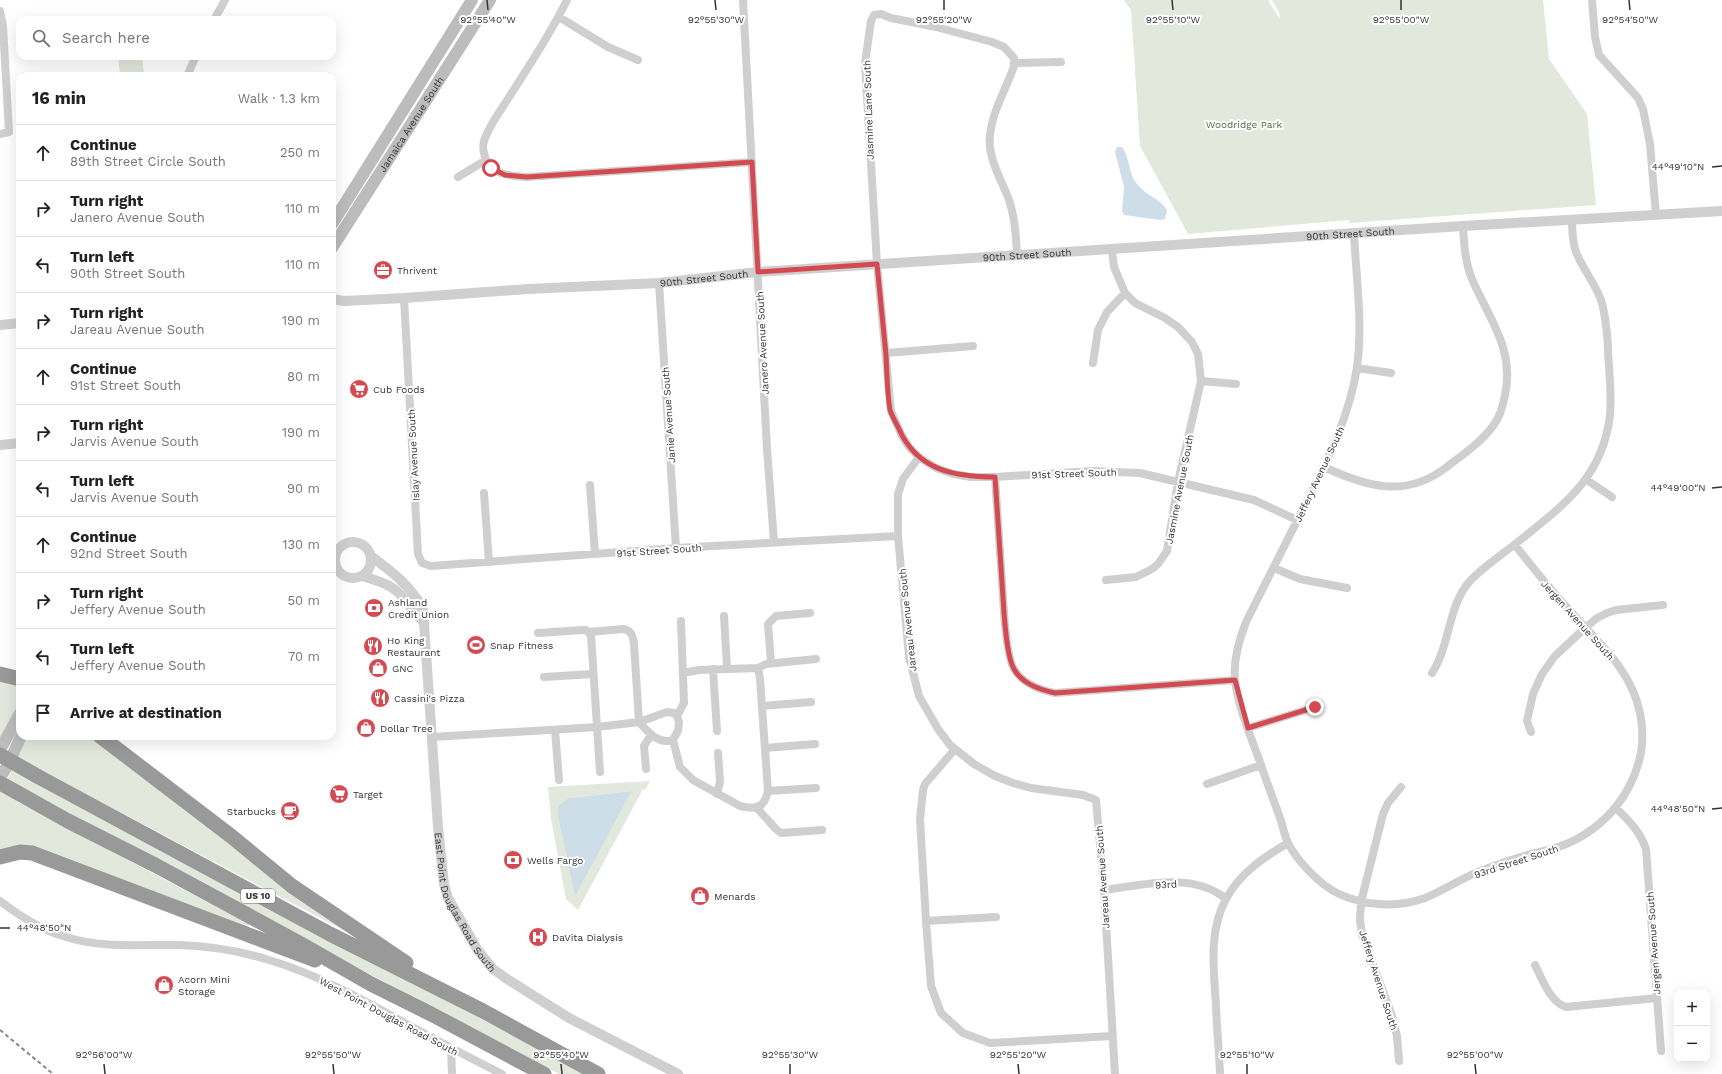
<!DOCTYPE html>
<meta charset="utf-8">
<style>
body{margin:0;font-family:"Work Sans",sans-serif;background:#f2f2f2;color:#222}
.controls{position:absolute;right:12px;bottom:12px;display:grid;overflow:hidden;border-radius:8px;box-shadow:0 4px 16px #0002}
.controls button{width:36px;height:36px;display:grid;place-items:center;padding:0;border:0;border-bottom:1px solid #e0e0e0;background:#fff;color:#222;font:20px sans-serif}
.stop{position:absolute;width:12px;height:12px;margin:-9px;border:3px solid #d34a52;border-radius:50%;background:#fff}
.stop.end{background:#d34a52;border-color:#fff;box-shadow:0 1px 4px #0008}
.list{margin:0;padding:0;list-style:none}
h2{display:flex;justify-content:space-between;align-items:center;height:52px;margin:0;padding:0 16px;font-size:17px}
h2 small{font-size:13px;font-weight:400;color:#767676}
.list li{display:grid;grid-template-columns:26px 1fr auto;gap:12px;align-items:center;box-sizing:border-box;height:56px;padding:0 16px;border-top:1px solid #e0e0e0}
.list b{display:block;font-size:15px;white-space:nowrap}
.list p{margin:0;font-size:13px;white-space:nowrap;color:#767676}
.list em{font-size:13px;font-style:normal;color:#767676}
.icon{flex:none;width:22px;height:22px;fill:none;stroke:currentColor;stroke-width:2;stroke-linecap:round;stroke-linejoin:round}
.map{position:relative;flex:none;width:1722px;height:1074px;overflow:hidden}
.search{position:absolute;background:#fff;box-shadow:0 4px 16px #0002;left:16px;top:16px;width:320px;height:44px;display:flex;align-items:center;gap:10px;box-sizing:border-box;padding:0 14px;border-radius:12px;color:#767676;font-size:15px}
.panel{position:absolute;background:#fff;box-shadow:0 4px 16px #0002;left:16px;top:72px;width:320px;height:668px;border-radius:12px}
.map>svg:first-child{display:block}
.green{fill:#e2e8dc;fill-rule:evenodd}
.water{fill:#cedee8}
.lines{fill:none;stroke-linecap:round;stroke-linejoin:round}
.minor{stroke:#cfcfcf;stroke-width:8}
.tertiary{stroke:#cfcfcf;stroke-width:10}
.secondary{stroke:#bcbcbc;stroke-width:12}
.motorway{stroke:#999;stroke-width:15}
.rail{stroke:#878787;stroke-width:2;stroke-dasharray:4 3;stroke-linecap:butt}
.motorway-bridge{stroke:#999;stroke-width:15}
.route{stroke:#d34a52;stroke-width:5}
.ticks{fill:none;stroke:#323232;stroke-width:1.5}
.labels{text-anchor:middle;stroke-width:4;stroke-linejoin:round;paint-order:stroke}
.shield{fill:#fff;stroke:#707070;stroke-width:1}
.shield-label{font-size:9px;font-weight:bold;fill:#323232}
.street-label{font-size:10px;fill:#323232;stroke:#fff}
.park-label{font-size:10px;fill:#556943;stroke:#fff}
.poi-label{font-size:10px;fill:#323232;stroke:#fff;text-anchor:start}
.ticks-label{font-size:10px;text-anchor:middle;fill:#323232;stroke:#fff;stroke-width:4;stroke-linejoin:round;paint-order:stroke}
</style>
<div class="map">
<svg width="1722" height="1074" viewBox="0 0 1722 1074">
<rect width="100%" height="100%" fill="#fff"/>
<path class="green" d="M1124,0H1269V2L1280,19L1279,12L1272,0H1543L1549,59L1587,114L1596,205L1349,223V220L1188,234L1140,146L1131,10Z
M118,56H142L144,73L120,75Z
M0,677L20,682C20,709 13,717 0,739Z
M28,736H93L358,938L35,767L262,903L586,1074H559L22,791L16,801L249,924L248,930L162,898L0,852V791L10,775Z
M650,781L646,789L641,790L642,791L578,910L566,899L551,819L548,787ZM632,791L575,895L569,798Z"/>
<path class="water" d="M1117,147H1122C1130,157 1128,173 1137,184C1145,195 1161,199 1167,210L1165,219L1160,220L1124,215L1122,211L1124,187L1116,156L1115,151Z
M632,791L575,896L558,815V806L569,798Z"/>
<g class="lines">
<path class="minor" d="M567,0C551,33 531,63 511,94C502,109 489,125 484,141C483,144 483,150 484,153C488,175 510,176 527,177L752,162
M743,0L767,449L774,542
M1592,0L1595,37L1599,55L1630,89L1638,98L1643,109L1650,144L1656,215
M0,11L3,26L9,132L0,134
M559,17L608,47L638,60
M214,20L225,0
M1014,63L1061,62
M187,76L196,56
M458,177L486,160
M1354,233C1356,277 1363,323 1357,367C1350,415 1328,459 1306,503C1286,543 1266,582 1246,622C1239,640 1233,660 1235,680C1238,709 1253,741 1262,768C1268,786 1275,803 1281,821C1283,828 1285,836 1288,843C1298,862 1320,885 1339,894C1365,906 1398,908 1425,898C1445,890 1463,877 1483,870C1498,864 1513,859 1527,855C1544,851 1560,848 1575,840C1621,816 1651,765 1640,713C1631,669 1599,644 1571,612C1551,590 1533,568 1515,545
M1017,255C1016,236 1015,218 1009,200C1002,181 987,157 990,136C992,111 1006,90 1014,66V58L1004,47L992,42L936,27L891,18L881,14L874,15L871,21L865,63L877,264L891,411L902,436L909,447L919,457L936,468L953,474L971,477H995L1093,471L1140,473L1254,500L1297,520
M659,283L676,548
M404,298L418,554L422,563L431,566L676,548L898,536
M886,353L973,346
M1093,363L1098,330L1107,312L1125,293
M1357,368L1391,373
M1201,381L1236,384
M919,457L903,479L898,494V536L909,657L919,696L938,729L950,745L974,764L995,776L1013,783L1031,788L1083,795L1096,800L1104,890L1115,1074
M1324,467C1367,487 1407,499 1448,466C1464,454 1481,442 1493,426C1500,417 1503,406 1505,395C1515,349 1489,319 1472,279C1465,262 1464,244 1463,226
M995,477C998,517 1000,557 1003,597C1004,613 1006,656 1014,669C1023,684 1040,690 1055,693L1235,680
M1587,480L1612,497
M590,485L595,554
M484,493L489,562
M1274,568L1300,579L1347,588
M1106,580L1136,577L1152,569L1158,564L1167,551L1178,482L1201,381L1198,354L1192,342L1178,327L1165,318L1135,303L1125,293L1114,267L1112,250
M724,616L727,668
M538,633L582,630H586L591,635L600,772
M771,663L768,624L776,616L810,613
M713,669L717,731
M683,673L699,670L758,668L766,664L816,659
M1432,673C1450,646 1448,605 1470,581C1484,566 1503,554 1519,541C1564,505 1603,477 1610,415C1612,394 1609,372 1608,351C1608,338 1605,312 1601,300C1595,283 1582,268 1576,252C1572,241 1572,230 1572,219
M544,677L593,674
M762,706L811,702
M677,716L684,703L681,621
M1248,728L1315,707
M555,730L559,780
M1531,732L1527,721L1533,694L1542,674L1555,656L1585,628L1597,618L1607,613L1616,610L1663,605
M432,737L597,727L639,722L667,712L674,713L677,716L679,722L678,731L673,740C658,745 648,732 639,722L634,644C633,637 632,630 623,629L589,632
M673,740L680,767L693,780L740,806C757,810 764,808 768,791L760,679L758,668
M765,748L815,744
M955,749L925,784L923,790L920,819L926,921L931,986L941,1013L963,1033L990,1043L1112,1036
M646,769L644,746L651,735
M1207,784L1261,765
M768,791L816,788
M717,794L720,782L718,753
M756,807L776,829L781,833L822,830
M1616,808C1629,821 1640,831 1646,849L1661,1051
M1104,890C1134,886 1178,876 1207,888C1214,890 1220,895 1226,898
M0,901C20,916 41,930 66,937C104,949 141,944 180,945C209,946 240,951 269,960C316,974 360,998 403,1022C436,1040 468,1057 502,1074
M926,921L996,917
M1535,965C1542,979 1550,1002 1566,1007L1657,998
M451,1048L452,1074
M1399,1061L1397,1036L1391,1013L1362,935L1360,920L1361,902L1383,814L1388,803L1401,787
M1220,1073C1219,1051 1217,1029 1216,1007C1214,971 1208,932 1226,899C1240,873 1264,857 1288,843"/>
<g class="tertiary">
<path id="s1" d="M332,299L344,301L404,298L528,289L659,283L758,272L1463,226L1722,211"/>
<path d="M0,325L20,323"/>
<path d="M0,445L20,443"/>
<circle cx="353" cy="560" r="18"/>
<path id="s2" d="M371,556C391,571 411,586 423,609L438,827L444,884L448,898L477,949L493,969L507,979L569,1018L678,1074"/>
<path d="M362,576C379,581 394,585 405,600C411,607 416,615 423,621"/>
</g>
<g class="secondary">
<path d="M332,224L472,0"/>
<path id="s3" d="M332,248L490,0"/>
<path d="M0,750L20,713"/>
<path d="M0,778L9,763L21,736"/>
</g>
<path class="motorway" d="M0,674L20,679
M100,736L231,836L292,886L406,963
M37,776L330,934L483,1011L598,1074
M0,783L68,821L155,865L301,944L371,984L431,1014L544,1074
M0,857L20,852L32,853L315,960"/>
<path class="rail" d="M0,1030L53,1074"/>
<path class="motorway-bridge" d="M0,755L37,776"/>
</g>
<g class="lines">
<path class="route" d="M491,168L505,175L527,177L752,162L758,272L877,264C880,295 883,325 886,355C887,373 887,392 890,410C892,416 896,423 899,429C917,470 954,477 995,477C998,517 1000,557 1003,597C1004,614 1006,656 1014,669C1022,684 1040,690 1055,693L1235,680L1248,728L1315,707"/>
</g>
<path class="ticks" d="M487,0L488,10M715,0L716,10M944,0V10M1172,0L1173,10M1401,0V10M1629,0L1630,10M1712,167L1722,166M1712,488L1722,487M1712,809L1722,808M0,928H10M104,1064L105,1074M333,1064L334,1074M561,1064L562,1074M790,1064V1074M1018,1064L1019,1074M1247,1064V1074M1475,1064L1476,1074"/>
<defs>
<g id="office-disc" transform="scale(1)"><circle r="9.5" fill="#d34a52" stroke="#fff"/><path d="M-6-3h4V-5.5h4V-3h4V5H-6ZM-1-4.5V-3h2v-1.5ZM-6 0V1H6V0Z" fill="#fff"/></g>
<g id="supermarket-disc" transform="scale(1)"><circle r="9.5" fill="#d34a52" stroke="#fff"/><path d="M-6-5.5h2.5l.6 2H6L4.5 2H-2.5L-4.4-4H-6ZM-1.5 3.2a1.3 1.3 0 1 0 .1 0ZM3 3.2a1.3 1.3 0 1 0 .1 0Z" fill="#fff"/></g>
<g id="bank-disc" transform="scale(1)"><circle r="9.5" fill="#d34a52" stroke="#fff"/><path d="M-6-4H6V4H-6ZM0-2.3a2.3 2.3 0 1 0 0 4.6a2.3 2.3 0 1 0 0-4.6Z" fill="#fff"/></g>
<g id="stadium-disc" transform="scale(1)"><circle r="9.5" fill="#d34a52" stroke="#fff"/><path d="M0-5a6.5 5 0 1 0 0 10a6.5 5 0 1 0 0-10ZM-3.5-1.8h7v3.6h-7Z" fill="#fff"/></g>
<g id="restaurant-disc" transform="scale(1)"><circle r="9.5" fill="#d34a52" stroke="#fff"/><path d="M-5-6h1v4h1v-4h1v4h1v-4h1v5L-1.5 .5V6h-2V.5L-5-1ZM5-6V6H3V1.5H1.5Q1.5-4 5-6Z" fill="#fff"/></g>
<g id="shop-disc" transform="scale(1)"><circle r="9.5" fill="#d34a52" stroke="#fff"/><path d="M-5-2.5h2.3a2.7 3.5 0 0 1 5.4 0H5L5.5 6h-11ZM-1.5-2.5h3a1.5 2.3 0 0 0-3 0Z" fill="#fff"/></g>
<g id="cafe-disc" transform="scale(1)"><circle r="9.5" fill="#d34a52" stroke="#fff"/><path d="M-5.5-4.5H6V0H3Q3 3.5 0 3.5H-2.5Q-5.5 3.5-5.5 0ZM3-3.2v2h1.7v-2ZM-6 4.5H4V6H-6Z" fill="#fff"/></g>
<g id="hospital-disc" transform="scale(1)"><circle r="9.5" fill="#d34a52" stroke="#fff"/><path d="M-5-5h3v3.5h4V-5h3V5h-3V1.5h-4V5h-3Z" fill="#fff"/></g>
</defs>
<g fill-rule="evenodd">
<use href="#office-disc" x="383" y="270"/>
<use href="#supermarket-disc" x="359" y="389"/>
<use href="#bank-disc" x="374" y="608"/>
<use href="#stadium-disc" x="476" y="645"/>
<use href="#restaurant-disc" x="373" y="646"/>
<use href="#shop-disc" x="378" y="668"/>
<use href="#restaurant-disc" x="380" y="698"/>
<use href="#shop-disc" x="366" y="728"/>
<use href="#supermarket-disc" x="339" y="794"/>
<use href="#cafe-disc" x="290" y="811"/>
<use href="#bank-disc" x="513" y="860"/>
<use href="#shop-disc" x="700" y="896"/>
<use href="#hospital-disc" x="538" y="937"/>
<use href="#shop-disc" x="164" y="985"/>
</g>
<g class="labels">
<rect class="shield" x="241" y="889" width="34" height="14" rx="3"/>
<g class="shield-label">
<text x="258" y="899">US 10</text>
</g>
<g class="street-label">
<text transform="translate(868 110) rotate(-92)" y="4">Jasmine Lane South</text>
<text dy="4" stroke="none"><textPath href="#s3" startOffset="147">Jamaica Avenue South</textPath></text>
<text dy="4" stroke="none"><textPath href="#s1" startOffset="1021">90th Street South</textPath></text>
<text dy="4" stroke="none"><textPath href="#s1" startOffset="697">90th Street South</textPath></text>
<text dy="4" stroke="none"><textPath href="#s1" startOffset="373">90th Street South</textPath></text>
<text transform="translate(762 343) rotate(-93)" y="4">Janero Avenue South</text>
<text transform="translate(668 415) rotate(-94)" y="4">Janie Avenue South</text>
<text transform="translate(413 455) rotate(-93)" y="4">Islay Avenue South</text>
<text transform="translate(1074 473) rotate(-2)" y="4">91st Street South</text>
<text transform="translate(1319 474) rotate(-65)" y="4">Jeffery Avenue South</text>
<text transform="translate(1179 489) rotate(-79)" y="4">Jasmine Avenue South</text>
<text transform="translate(659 550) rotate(-4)" y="4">91st Street South</text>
<text transform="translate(907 620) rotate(-96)" y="4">Jareau Avenue South</text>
<text transform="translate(1578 620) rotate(48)" y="4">Jergen Avenue South</text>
<text transform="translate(1516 861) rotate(-18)" y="4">93rd Street South</text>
<text transform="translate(1102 877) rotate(-94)" y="4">Jareau Avenue South</text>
<text transform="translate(1166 884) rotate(-4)" y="4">93rd</text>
<text dy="4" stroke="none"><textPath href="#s2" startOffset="375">East Point Douglas Road South</textPath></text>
<text transform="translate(1653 943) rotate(-94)" y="4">Jergen Avenue South</text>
<text transform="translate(1379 980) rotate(72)" y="4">Jeffery Avenue South</text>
<text transform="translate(389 1016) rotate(28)" y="4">West Point Douglas Road South</text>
</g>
<g class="park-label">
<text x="1244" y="128">Woodridge Park</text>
</g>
<g class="poi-label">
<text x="397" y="274">Thrivent</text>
<text x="373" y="393">Cub Foods</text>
<text x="388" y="606">Ashland<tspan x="388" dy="12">Credit Union</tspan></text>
<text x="387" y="644">Ho King<tspan x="387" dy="12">Restaurant</tspan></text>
<text x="490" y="649">Snap Fitness</text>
<text x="392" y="672">GNC</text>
<text x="394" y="702">Cassini's Pizza</text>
<text x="380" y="732">Dollar Tree</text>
<text x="353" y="798">Target</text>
<text x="276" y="815" text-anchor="end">Starbucks</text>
<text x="527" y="864">Wells Fargo</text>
<text x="714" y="900">Menards</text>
<text x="552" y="941">DaVita Dialysis</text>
<text x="178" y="983">Acorn Mini<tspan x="178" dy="12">Storage</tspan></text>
</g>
</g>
<g class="ticks-label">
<text x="488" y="23">92°55'40"W</text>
<text x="716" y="23">92°55'30"W</text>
<text x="944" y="23">92°55'20"W</text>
<text x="1173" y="23">92°55'10"W</text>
<text x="1401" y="23">92°55'00"W</text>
<text x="1630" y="23">92°54'50"W</text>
<text x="1678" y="170">44°49'10"N</text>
<text x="1678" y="491">44°49'00"N</text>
<text x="1678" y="812">44°48'50"N</text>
<text x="44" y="931">44°48'50"N</text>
<text x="104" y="1058">92°56'00"W</text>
<text x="333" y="1058">92°55'50"W</text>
<text x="561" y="1058">92°55'40"W</text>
<text x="790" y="1058">92°55'30"W</text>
<text x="1018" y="1058">92°55'20"W</text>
<text x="1247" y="1058">92°55'10"W</text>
<text x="1475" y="1058">92°55'00"W</text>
</g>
</svg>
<div class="controls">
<button>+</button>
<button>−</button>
</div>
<div class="stop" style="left:491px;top:168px"></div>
<div class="stop end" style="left:1315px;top:707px"></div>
<div class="search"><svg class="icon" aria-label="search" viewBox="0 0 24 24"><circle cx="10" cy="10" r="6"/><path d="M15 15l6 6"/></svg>Search here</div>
<section class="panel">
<h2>16 min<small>Walk · 1.3 km</small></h2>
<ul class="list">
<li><svg class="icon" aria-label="ahead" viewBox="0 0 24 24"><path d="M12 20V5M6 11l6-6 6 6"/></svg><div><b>Continue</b><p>89th Street Circle South</p></div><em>250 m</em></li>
<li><svg class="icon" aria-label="right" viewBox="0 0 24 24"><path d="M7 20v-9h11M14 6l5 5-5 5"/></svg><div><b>Turn right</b><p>Janero Avenue South</p></div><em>110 m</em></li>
<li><svg class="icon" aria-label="left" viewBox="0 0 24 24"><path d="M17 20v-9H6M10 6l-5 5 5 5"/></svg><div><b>Turn left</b><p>90th Street South</p></div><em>110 m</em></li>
<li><svg class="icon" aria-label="right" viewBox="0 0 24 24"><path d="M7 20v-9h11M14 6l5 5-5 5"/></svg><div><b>Turn right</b><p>Jareau Avenue South</p></div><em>190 m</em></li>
<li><svg class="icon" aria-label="ahead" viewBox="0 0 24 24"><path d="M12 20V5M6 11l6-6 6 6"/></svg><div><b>Continue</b><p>91st Street South</p></div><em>80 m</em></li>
<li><svg class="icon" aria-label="right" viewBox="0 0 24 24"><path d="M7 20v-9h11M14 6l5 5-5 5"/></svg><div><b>Turn right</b><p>Jarvis Avenue South</p></div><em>190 m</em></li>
<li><svg class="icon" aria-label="left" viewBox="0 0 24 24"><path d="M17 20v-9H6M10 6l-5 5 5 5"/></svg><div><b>Turn left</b><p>Jarvis Avenue South</p></div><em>90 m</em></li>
<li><svg class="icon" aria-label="ahead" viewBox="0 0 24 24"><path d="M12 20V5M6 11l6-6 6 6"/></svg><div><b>Continue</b><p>92nd Street South</p></div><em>130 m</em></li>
<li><svg class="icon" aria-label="right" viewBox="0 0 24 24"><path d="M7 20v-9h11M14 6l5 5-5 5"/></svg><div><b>Turn right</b><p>Jeffery Avenue South</p></div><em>50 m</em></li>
<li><svg class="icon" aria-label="left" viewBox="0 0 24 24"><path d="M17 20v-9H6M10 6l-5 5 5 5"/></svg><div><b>Turn left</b><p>Jeffery Avenue South</p></div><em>70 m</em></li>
<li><svg class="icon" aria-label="arrive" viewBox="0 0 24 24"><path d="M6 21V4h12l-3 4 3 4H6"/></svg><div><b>Arrive at destination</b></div></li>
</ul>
</section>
</div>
